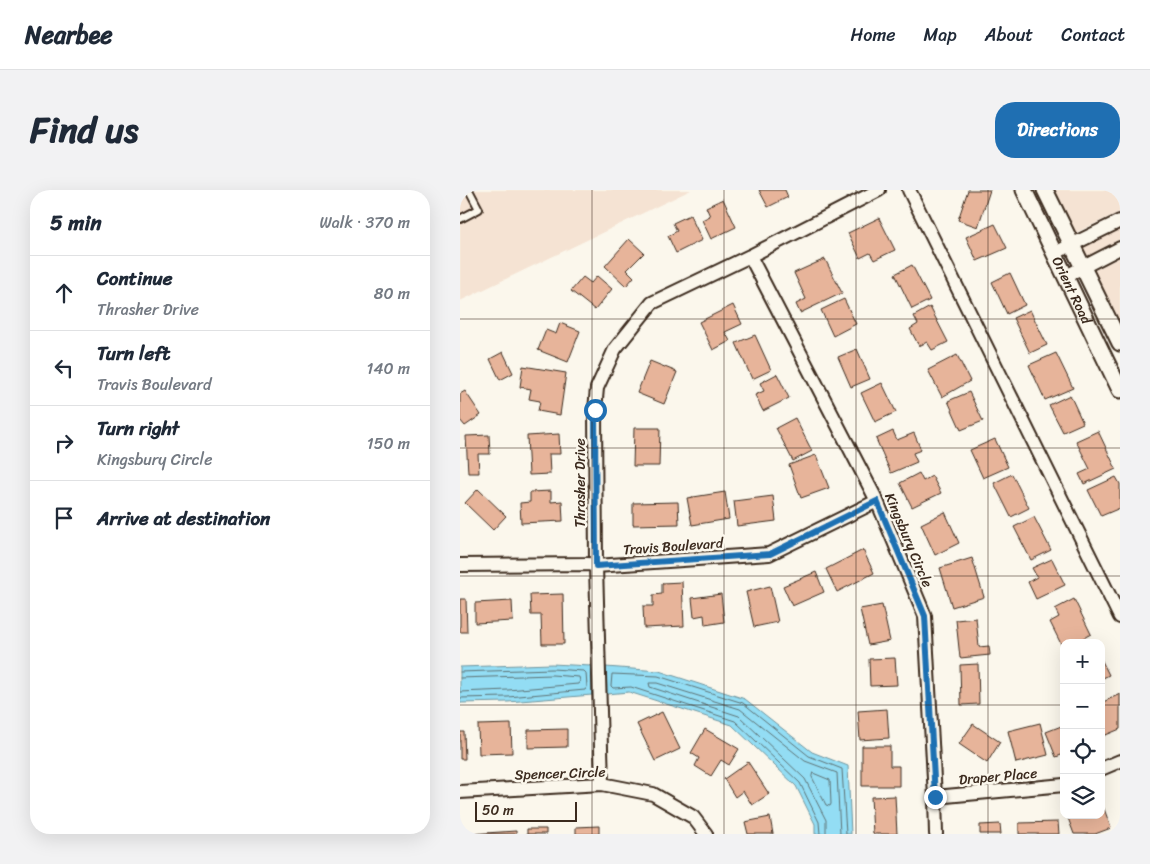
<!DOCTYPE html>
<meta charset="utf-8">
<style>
body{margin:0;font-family:Sriracha,sans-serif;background:#f2f2f3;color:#1f2937}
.controls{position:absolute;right:15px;bottom:15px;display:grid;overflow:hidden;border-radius:10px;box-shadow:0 5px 20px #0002}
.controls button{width:45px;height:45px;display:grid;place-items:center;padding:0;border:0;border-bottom:1px solid #e0e1e3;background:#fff;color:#1f2937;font:25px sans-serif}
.scale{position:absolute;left:15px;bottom:12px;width:102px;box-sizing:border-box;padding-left:5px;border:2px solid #3b2a1e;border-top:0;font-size:14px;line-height:18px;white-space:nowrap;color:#3b2a1e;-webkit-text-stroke:4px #fbf7ec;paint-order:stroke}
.stop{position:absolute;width:15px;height:15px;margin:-11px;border:4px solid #1f6fb2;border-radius:50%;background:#fff}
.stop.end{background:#1f6fb2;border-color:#fff;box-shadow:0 1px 5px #0008}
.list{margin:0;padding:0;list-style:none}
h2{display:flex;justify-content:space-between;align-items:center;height:65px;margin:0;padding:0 20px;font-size:21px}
h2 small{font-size:16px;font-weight:400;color:#747a83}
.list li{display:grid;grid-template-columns:32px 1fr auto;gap:15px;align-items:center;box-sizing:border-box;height:75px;padding:0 20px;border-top:1px solid #e0e1e3}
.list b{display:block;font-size:19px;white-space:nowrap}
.list p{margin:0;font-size:16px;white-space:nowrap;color:#747a83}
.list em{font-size:16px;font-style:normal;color:#747a83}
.icon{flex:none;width:28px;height:28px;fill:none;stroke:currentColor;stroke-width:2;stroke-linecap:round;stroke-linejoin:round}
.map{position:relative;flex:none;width:660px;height:644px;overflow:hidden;border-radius:20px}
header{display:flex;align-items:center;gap:30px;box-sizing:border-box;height:70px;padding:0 25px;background:#fff;border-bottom:1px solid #e0e1e3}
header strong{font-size:24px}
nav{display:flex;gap:28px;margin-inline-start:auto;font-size:18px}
.intro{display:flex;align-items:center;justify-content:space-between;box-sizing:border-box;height:120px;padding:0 30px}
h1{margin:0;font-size:35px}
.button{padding:12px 22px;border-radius:20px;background:#1f6fb2;color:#fff;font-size:18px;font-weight:700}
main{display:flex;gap:30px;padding:0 30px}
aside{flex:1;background:#fff;border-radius:20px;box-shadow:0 5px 20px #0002}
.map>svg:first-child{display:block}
.built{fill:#f5e3d3}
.water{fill:#93ddf4;stroke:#70959e}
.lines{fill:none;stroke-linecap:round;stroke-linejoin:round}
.shore{stroke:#5e7274;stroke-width:1}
.building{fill:#e7b49a;stroke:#3b2a1e}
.service-casing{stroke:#3b2a1e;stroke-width:10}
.minor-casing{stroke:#3b2a1e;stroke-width:16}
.tertiary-casing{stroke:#3b2a1e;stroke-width:19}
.service{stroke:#fbf7ec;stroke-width:6}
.minor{stroke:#fbf7ec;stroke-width:12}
.tertiary{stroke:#fbf7ec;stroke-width:15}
.route{stroke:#1f6fb2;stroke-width:6}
.grid{fill:none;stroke:#3b2a1e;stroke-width:1;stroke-opacity:0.55}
.labels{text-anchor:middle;stroke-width:5;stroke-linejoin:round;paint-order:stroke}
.street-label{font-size:14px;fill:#3b2a1e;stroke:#fbf7ec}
</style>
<header>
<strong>Nearbee</strong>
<nav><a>Home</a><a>Map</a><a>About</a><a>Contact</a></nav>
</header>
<div class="intro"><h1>Find us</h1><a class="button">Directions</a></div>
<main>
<aside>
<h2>5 min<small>Walk · 370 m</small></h2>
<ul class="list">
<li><svg class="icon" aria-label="ahead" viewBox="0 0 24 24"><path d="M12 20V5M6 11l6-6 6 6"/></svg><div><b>Continue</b><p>Thrasher Drive</p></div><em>80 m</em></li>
<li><svg class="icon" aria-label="left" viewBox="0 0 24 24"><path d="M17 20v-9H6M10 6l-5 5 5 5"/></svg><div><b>Turn left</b><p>Travis Boulevard</p></div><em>140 m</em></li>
<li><svg class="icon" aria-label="right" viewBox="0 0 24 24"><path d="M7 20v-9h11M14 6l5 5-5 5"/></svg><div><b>Turn right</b><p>Kingsbury Circle</p></div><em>150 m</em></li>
<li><svg class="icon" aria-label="arrive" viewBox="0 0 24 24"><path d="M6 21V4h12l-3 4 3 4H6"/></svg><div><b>Arrive at destination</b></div></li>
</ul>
</aside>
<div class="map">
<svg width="660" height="644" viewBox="0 0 660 644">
<rect width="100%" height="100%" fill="#fbf7ec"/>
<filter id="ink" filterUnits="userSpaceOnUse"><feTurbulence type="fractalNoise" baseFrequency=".02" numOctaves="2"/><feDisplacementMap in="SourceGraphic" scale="10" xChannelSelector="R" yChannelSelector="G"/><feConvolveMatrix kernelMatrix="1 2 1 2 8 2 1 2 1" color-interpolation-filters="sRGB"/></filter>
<g filter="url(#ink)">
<path class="built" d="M0,0H231L0,111Z
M593,0H660V22L615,43Z
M660,39V49L626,67L622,58Z
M660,67V137L633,81Z"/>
<path class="water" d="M92,474L131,476L132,505L48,512L0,513V477Z
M146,477L199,481L285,509L352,562L388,576L391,644H355V634L336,596L272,535L169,502L147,504Z"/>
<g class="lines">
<path class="shore" d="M0,482L92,479L124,481L126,483L127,497L125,500L48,507L0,508
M0,488L92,485L119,487L120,491L118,494L48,500L0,502
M353,583L370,590L371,614L370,616L366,615L352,587Z
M360,644L359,632L340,593L275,531L171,497L153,498L151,496L152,484L198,486L283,513L349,566L382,579L386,644
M366,644V630L345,589L279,526L190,497L189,493H197L280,519L345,571L377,583L380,644"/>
</g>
<path class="building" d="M299,0H325L328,7L308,17Z
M508,0H530L518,37L498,30Z
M263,9L276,37L251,49L242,30L250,26L246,17Z
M230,25L242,50L216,63L208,46L217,41L213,33Z
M419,28L435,60L414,70L410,63L400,68L388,43Z
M535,34L547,58L517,71L506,47Z
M169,49L184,63L167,80L174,87L166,96L145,76Z
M365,69L382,103L340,123L336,114L346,109L334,83Z
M452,75L470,110L452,119L435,84Z
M550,83L565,115L547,124L532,92Z
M137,86L152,99L135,120L111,101L123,87L131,93Z
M384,109L396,134L373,146L361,120Z
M273,115L282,134L265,142L270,151L253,160L239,132Z
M470,117L488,152L472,160L467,152L459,156L450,139L458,134L454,126Z
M570,120L587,155L570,163L553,128Z
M100,133L120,141L108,172L78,160L86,140L96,144Z
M295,145L311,180L292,189L276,153Z
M397,159L410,189L391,197L378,167Z
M43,162L53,183L40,190L30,169Z
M596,163L613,198L585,210L569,175Z
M497,165L510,191L482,207L468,180Z
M190,171L217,182L204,214L177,203Z
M63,176L106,183L100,225L78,221L80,211L69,209L71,199L60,197Z
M317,184L329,208L303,221L295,205L304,201L300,193Z
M422,193L436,222L415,232L401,203Z
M5,201L21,225L5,236L0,230V204Z
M509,202L523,231L501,240L488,211Z
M610,205L623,233L603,242L589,215Z
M335,228L352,261L333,271L316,238Z
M174,238H200L199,276H173Z
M433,241L437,250L454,243L461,260L453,263L457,272L431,283L416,249Z
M638,241L656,279L624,294L619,284L630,279L616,251Z
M99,244L100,264H89L90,284L69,285L67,246Z
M29,245L30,264H18L19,283H8L6,246Z
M535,249L548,277L523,288L510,260Z
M356,265L369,298L341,308L329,275Z
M459,283L463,291L472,286L481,303L452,317L440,293Z
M552,284L569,318L551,327L534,293Z
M656,287L660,294V318L641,326L628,300Z
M18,299L46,326L33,340L5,313Z
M91,301V312L102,311L103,331L61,333L60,313L70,312V302Z
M265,302L269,329L232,335L227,308Z
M313,306L316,331L277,336L274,311Z
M218,312L219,334L173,335V313Z
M485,322L499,353L475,365L461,334Z
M574,327L591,360L571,370L554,337Z
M403,360L414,383L377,402L366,379Z
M512,368L524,407L492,417L480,378Z
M592,369L605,395L576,409L568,392L577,387L572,378Z
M356,382L364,402L332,416L323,396Z
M222,392L224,436L184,438L183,416H193V405L202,404V393Z
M310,396L318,432L294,437L286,402Z
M103,404L104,454H82L81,425H71L70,405Z
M261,404L264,432L245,435L244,425L234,427L232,408Z
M0,409H6L7,442H0Z
M614,409L631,444L614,453H604L603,458L590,432L599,427L595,419Z
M52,411L53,431L15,433V413Z
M422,415L430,451L408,455L400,419Z
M516,428L519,457L529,456L530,465L500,468L496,430Z
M435,468L437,495L410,496L409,469Z
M641,469L649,485L641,489Z
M518,474L519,514L501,515L500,475Z
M660,504V539L641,547V513Z
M427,519L429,548L400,550L398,521Z
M202,522L220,559L195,571L177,534Z
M580,533L588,565L556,573L548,541Z
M51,534L52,563L19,564L18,535Z
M513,534L540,552L527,573L499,554Z
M604,535V564L596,567L586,542Z
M107,539V557L68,558V540Z
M245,539L279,559L269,575L261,570L251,586L235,576L239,568L231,563Z
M0,542H4L5,569H0Z
M402,556H430V576H439V596H402Z
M288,572L309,604L292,615L283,601L275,607L264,589Z
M435,606L437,644H413L411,607Z
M641,616H643L651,638L635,644H614L608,628L616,625H641Z
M310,627L313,644H288L285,632Z
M598,632L599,644H559V633Z
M540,634L541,644H520V635Z
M139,636V644H116V637Z
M67,639H86V644H67Z
M56,641V644H10Z"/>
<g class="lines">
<g class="service-casing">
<path id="service" d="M0,29L19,19L9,0"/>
</g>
<g class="minor-casing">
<path id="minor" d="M449,0L660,427
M595,63L660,31
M290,66L417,311L465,426L475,607L476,644
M606,86L660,58
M0,375L128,374L136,376L309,364L417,311
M641,579L660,571
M142,594L136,376L135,220L137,198L155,159L192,113L290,66L419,0
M0,602L142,594L193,604L233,627L246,644
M475,607L604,595"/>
</g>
<g class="tertiary-casing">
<g id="tertiary">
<path id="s1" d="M564,0L660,200"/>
<path d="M585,0L660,153"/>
</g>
</g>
<use href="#service" class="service"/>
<use href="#minor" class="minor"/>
<use href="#tertiary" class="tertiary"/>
</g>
</g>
<g class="lines" filter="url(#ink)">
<path class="route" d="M135,220L136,376L310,364L417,311L465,426L475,607"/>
</g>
<path class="grid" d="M132,0V644M264,0V644M396,0V644M528,0V644M0,129H660M0,258H660M0,386H660M0,515H604M641,515H660"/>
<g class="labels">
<g class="street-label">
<text dy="5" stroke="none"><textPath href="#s1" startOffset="111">Orient Road</textPath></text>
<text transform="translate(120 293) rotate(-90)" y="5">Thrasher Drive</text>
<text transform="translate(449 350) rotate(67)" y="5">Kingsbury Circle</text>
<text transform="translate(213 356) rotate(-4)" y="5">Travis Boulevard</text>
<text transform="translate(100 583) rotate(-2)" y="5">Spencer Circle</text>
<text transform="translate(538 586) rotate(-5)" y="5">Draper Place</text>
</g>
</g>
</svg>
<div class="controls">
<button>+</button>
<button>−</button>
<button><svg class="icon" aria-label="locate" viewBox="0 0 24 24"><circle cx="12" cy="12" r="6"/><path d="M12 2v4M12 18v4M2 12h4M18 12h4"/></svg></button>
<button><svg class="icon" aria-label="layers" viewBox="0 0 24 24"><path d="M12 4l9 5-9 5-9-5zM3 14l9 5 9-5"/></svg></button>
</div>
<div class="scale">50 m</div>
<div class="stop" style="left:135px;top:220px"></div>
<div class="stop end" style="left:475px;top:607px"></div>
</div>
</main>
